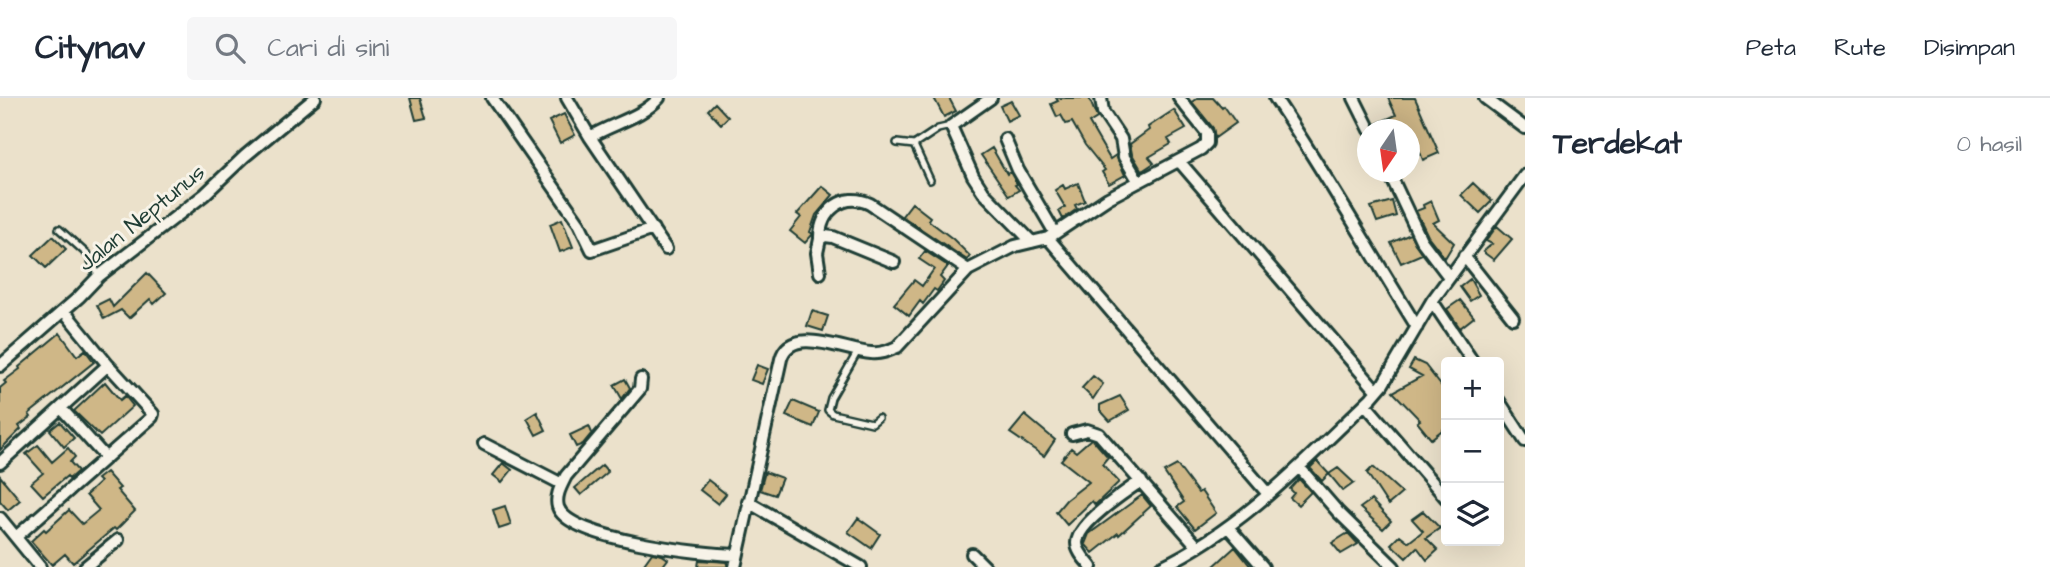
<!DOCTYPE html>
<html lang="id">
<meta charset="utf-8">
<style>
body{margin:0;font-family:"Architects Daughter",sans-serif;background:#f6f6f7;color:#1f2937}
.controls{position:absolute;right:21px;bottom:21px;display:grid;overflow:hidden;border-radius:7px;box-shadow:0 7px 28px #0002}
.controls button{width:63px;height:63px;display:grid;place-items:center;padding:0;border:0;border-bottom:2px solid #e0e1e3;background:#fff;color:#1f2937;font:35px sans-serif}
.compass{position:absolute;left:1357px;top:21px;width:63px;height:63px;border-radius:50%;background:#fff;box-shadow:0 7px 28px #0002;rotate:193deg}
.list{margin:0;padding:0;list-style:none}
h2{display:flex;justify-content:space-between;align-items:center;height:91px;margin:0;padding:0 28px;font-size:30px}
h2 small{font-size:23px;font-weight:400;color:#747a83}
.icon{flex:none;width:38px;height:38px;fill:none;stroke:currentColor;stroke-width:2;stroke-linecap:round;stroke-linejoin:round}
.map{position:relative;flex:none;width:1525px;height:469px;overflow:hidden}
header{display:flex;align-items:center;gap:42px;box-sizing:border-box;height:98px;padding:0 35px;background:#fff;border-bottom:2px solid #e0e1e3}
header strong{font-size:33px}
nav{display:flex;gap:38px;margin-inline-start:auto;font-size:24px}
.search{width:490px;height:63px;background:#f6f6f7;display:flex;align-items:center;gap:18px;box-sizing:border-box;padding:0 24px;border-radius:7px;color:#747a83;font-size:26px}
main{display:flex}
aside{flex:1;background:#fff}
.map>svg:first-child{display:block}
.building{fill:#cfb787;stroke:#1f3d34;stroke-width:2}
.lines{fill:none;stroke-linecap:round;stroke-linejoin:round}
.service-casing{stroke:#1f3d34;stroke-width:10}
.minor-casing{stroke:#1f3d34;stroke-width:16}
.service{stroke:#f7f3e8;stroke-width:5}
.minor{stroke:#f7f3e8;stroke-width:10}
.labels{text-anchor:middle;stroke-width:6;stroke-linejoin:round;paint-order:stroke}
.street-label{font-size:23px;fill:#1f3d34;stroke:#f7f3e8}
</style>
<header>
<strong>Citynav</strong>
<div class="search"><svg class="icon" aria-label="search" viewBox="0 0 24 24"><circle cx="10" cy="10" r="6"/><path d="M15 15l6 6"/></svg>Cari di sini</div>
<nav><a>Peta</a><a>Rute</a><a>Disimpan</a></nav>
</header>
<main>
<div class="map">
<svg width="1525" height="469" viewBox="0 0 1525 469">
<rect width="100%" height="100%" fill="#ebe1cb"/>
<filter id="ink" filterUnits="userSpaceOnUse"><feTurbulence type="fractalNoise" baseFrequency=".0143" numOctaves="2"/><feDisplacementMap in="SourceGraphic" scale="14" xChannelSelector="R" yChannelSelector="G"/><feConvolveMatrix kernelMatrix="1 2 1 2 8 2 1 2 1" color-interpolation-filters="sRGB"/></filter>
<g filter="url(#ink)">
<path class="building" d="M410,0H420L426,20L416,22Z
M934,0H949L956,13L944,19Z
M1056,0H1089L1097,20L1089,25L1110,61L1116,57L1125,77L1109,86L1102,74L1105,72L1085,47L1072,24L1066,26L1061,17L1057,19L1051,6L1058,3Z
M1197,0H1213L1222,10L1224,8L1236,25L1215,40L1213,30L1192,4Z
M1388,0H1415L1439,55L1423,62L1417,46L1410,49V32H1378L1376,26L1396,17Z
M1011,3L1019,17L1007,23L1000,8Z
M715,5L728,19L721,26L708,12Z
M1174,12L1186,31L1168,41L1171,46L1149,59L1154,65L1142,73L1132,56L1130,46L1149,32L1148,29Z
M564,16L575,37L560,45L549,23Z
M992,50L1007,76L1010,74L1017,86L1015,87L1019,92L1009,98L981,57Z
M1078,85L1085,103L1075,107L1077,111L1063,121L1059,113L1065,109L1055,92L1063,87L1065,91Z
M1473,85L1492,103L1480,115L1461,97Z
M822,88L833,97L816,117L810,134L813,136L805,145L790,133L801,119L797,116Z
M1392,103L1396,118L1377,124L1371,109Z
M1431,103L1439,122L1433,125L1454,145L1445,160L1428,138L1416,113L1424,110L1423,107Z
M912,105L930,119L928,122L953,141L970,158L967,162L902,118Z
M562,121L573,149L560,154L550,126Z
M1497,128L1512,141L1494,162L1483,154L1492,146L1486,143Z
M1410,136L1422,156L1401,165L1391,145Z
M53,138L66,151L46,170L33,157Z
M925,153L948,168L940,179L944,183L937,193L934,191L923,206L920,203L909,218L894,206L914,182L922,188L934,171L919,161Z
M147,175L166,195L154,206L150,201L129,220L121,212L104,221L97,207L109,201L113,209Z
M1470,181L1479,197L1470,203L1460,189Z
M1460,202L1474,219L1460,230L1447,211Z
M812,213L828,218L823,233L807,228Z
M60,235L77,258L85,252L94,264L29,316L31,319L19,328L21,331L0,352V290L6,285L4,283L20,271L19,269Z
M1414,262L1425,267L1446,294V329L1431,341L1417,324L1420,322L1393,294L1422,278L1409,271Z
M757,267L768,271L762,286L751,282Z
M1093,278L1103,286L1093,301L1082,290Z
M625,281L630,290L622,301L614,287Z
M105,284L120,302L125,298L133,308L100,338L74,313Z
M1120,298L1129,312L1110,323L1100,312V307Z
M793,303L819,314L813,329L786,318Z
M537,314L546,332L536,337L527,320Z
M1025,317L1055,342L1044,358L1010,335Z
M60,324L74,340L64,349L50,332Z
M589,328L592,335L583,346L576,349L570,337Z
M1091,341L1094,343L1108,359L1102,366L1119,384L1095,407L1092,403L1067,427L1056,414L1066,402L1089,384L1061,362L1071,350L1076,354Z
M38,347L52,364L68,350L75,359L70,364L78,373L69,381L67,378L43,398L31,385L43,375L26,356Z
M1317,363L1329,376L1322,383L1310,370Z
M503,365L512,372L502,384L493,377Z
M602,367L608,374L581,397L575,390Z
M1177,367L1198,395L1201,393L1216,415L1195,431L1177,409L1184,404L1164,374Z
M1373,369L1402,395L1388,407L1367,375Z
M1338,370L1354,385L1343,393L1329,376Z
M106,374L120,390L117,392L135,413L116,432L114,430L73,465L65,456L52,467L31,443L44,431L46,433L69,412L82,426L99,412L86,397L100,384L97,381Z
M765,374L782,380L775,397L760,392Z
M0,378L20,402L8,412L0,403Z
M1299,381L1311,394L1298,407L1290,400L1294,395L1290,391Z
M708,382L726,396L718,406L700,392Z
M1142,397L1151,408L1119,437L1118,435L1093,455L1085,446L1089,436Z
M1371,402L1391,423L1383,431L1360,410Z
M505,408L511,427L499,431L493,412Z
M1423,413L1440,430L1426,440L1438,452L1427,462L1417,449L1406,460L1391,446L1400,437L1409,444L1423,433L1412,421Z
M858,420L880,436L871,450L848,434Z
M1348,435L1358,446L1341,456L1332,445Z
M1235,449L1251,469H1213Z
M652,455L662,457L668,461L662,469H642Z
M699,462L728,464L727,469H698Z"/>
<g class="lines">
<g class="service-casing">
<path id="service" d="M897,45L914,47L938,31L951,28
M914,47L930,82
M59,131L88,157L99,178
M858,253L831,300L828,312L833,316L872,325L878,320"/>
</g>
<g class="minor-casing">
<path id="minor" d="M492,0L579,125L592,152L653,131
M567,0L590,39L666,151
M991,0L951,28L973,78L984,95L1032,144
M1101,0L1103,14L1121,41L1124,59L1139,84
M1275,0C1325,74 1369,152 1417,229
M1354,0L1370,32
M1485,0L1525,30
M590,39C613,25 641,20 659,0
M1005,41L1018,72L1055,135
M1179,63L1377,293
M1389,74L1421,142L1449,179
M1048,140L1268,396
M820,141C819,113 844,93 870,106L968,172
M1464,158L1513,220
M820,175L817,155L820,141L825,138L833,139L894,164
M1432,203L1473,264
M0,268L79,199L99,178L204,97L245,58L315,0
M641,281L640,291L566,378C561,388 555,398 558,409C569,442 704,456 736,457
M1499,303L1525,343
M1365,306L1446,400
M61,310L106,360
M1072,336L1087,332L1099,336L1197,448
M484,346L562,386
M0,365L108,267L64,213
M1299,369L1338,414L1394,469
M748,404L861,469
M0,420L40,469
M1228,429L1263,469
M16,439L152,319L153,316L108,267
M972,456L985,469
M85,469L118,442
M735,469L781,261C790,226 845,253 871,255C881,256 888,253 897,249L968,172L1015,148L1048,140L1108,100L1201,51L1207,45V35L1179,0
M1091,469C1086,462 1077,454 1077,445C1077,426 1126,393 1141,383
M1161,469C1243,430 1306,362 1371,300L1383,286L1432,203L1525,77"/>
</g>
<use href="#service" class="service"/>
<use href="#minor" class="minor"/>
</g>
</g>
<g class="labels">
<g class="street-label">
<text transform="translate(141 119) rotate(-39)" y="8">Jalan Neptunus</text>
</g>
</g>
</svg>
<div class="controls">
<button>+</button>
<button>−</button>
<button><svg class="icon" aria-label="layers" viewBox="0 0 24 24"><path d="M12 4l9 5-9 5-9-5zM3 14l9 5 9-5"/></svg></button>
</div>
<svg class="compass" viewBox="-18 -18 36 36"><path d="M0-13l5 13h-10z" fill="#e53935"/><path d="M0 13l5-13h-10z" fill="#747a83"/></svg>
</div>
<aside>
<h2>Terdekat<small>0 hasil</small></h2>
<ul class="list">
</ul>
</aside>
</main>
